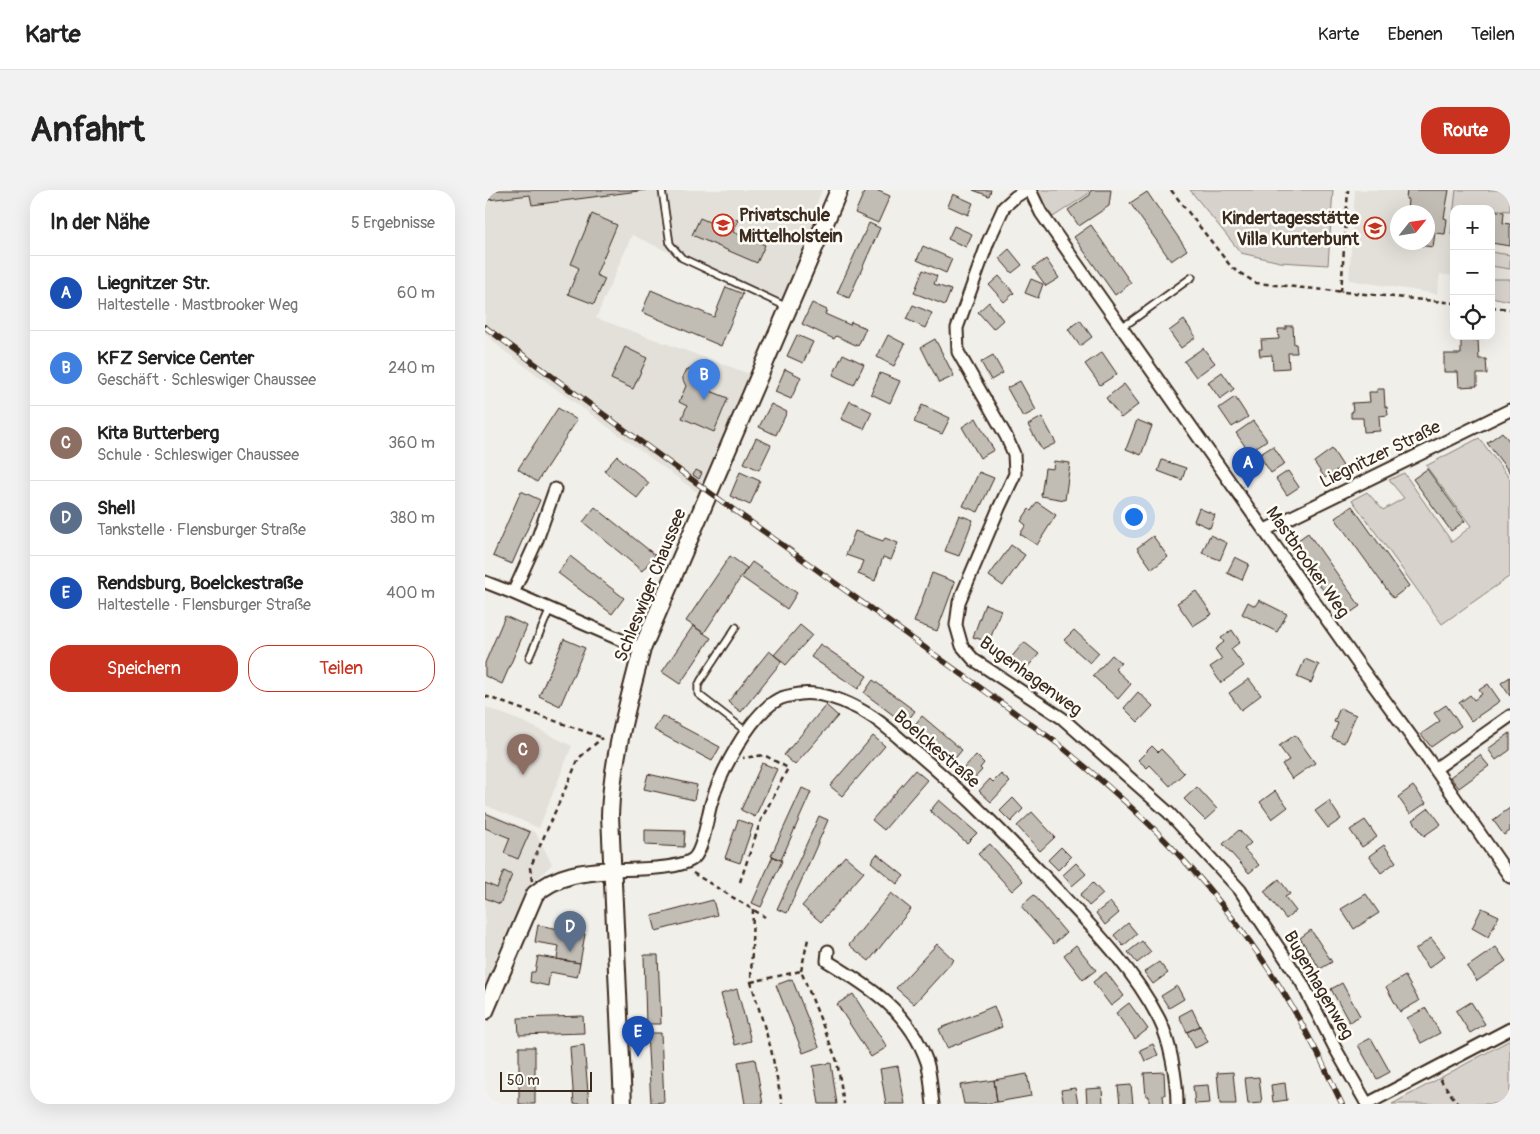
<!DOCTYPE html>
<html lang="de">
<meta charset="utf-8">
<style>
body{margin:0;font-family:Pangolin,sans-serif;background:#f2f2f2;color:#222}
.controls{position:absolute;right:15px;top:15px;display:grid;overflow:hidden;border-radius:10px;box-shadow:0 5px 20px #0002}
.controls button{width:45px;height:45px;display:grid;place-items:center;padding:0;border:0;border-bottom:1px solid #e0e0e0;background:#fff;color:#222;font:25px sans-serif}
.compass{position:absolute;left:905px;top:15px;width:45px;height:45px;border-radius:50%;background:#fff;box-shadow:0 5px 20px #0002;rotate:60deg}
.scale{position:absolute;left:15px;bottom:12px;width:92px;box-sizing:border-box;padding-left:5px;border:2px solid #3b2a1e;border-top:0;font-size:14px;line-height:18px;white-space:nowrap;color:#3b2a1e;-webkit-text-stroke:4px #fdfcf7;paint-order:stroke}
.you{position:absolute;left:648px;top:326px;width:18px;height:18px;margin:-12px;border:4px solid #fff;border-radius:50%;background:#1a73e8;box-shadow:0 0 0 8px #1a73e833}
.badge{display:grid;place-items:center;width:32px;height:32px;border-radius:50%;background:#c8321e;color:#fff;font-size:16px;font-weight:700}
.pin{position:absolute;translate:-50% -41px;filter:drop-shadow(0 1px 2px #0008)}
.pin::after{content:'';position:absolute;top:26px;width:18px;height:15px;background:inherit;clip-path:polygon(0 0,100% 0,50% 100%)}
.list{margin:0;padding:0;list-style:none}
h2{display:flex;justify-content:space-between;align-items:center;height:65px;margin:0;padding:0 20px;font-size:21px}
h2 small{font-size:16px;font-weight:400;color:#767676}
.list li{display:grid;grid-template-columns:32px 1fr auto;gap:15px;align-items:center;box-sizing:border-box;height:75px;padding:0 20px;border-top:1px solid #e0e0e0}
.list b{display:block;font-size:19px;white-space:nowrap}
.list p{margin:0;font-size:16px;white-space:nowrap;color:#767676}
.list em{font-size:16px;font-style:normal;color:#767676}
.actions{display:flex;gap:10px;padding:15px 20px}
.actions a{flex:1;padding:11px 0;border:1px solid #c8321e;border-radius:20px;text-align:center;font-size:18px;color:#c8321e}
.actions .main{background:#c8321e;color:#fff}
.icon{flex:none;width:28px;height:28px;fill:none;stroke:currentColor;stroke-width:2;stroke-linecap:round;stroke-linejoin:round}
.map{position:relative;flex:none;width:1025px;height:914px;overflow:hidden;border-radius:20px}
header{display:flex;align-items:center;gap:30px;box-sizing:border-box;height:70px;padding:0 25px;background:#fff;border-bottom:1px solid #e0e0e0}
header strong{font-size:24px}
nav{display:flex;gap:28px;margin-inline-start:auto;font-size:18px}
.intro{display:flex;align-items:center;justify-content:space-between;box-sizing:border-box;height:120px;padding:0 30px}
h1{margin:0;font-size:35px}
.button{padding:12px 22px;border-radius:20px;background:#c8321e;color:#fff;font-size:18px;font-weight:700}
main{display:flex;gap:30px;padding:0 30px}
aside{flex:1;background:#fff;border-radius:20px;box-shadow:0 5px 20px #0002}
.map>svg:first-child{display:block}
.built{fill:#e3e0da;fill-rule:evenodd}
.green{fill:#d7d2cc;stroke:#897e75}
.building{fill:#c1bcb4;stroke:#3b2a1e}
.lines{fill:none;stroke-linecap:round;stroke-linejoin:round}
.lane-casing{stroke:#3b2a1e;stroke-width:9}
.street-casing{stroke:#3b2a1e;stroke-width:15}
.secondary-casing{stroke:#3b2a1e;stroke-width:20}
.path{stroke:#3b2a1e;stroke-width:2.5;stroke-dasharray:5 4;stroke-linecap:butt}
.lane{stroke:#fdfcf7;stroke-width:5.5}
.street{stroke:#fdfcf7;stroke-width:11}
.secondary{stroke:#fdfcf7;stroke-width:16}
.rail-casing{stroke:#3b2a1e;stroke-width:5.5}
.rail{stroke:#fdfcf7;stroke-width:4;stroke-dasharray:11;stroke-linecap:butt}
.labels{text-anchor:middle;stroke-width:5;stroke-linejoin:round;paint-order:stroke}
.poi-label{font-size:18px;font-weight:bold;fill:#3b2a1e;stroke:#fdfcf7;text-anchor:start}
.street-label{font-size:18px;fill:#3b2a1e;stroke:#fdfcf7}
</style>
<header>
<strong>Karte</strong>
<nav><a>Karte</a><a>Ebenen</a><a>Teilen</a></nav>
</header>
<div class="intro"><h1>Anfahrt</h1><a class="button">Route</a></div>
<main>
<aside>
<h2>In der Nähe<small>5 Ergebnisse</small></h2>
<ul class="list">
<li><span class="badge" style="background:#1a4fb4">A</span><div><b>Liegnitzer Str.</b><p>Haltestelle · Mastbrooker Weg</p></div><em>60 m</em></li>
<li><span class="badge" style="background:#3f7fe0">B</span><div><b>KFZ Service Center</b><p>Geschäft · Schleswiger Chaussee</p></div><em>240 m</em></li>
<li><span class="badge" style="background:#8d6e63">C</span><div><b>Kita Butterberg</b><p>Schule · Schleswiger Chaussee</p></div><em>360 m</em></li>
<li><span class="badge" style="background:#5c6f8a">D</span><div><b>Shell</b><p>Tankstelle · Flensburger Straße</p></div><em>380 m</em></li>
<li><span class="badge" style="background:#1a4fb4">E</span><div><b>Rendsburg, Boelckestraße</b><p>Haltestelle · Flensburger Straße</p></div><em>400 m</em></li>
</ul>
<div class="actions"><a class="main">Speichern</a><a>Teilen</a></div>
</aside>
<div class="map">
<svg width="1025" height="914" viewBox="0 0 1025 914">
<rect width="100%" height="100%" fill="#f1efea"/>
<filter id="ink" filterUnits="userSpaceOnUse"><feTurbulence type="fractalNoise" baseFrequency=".02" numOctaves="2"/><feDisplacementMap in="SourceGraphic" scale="10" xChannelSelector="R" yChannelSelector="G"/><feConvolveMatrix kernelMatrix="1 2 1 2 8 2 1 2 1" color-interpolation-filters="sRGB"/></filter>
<g filter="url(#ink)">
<path class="built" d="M0,0H337L328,22L342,26L302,117L147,45L111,128L273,187L231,285L223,279L212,302L18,160L0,143Z
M870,0H1025V89H1006V19H969V86L955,84L952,104L864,90ZM912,22H942V52H912Z
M0,517L41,533L87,556L54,638L0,615Z
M0,621L51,643L67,674L41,700L0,797Z"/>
<path class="green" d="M553,0H604L603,4L568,27L555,11Z
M705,0H848L843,75L795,72L756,63Z
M971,0H1025V21L994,18L969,19V45L966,44Z
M1006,62L1025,65V79L1006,76Z
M1006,89H1025V111L1006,107Z
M994,248L1025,289V386L957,434L867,310L882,302L898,320L919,308L904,290L919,283L967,352L986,336L941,276Z
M1025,850V914H907Z"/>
<path class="building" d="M0,0H161L47,15L45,5L2,10L0,9Z
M380,0H391L405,6L393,33L370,23Z
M488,0H506L504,6Z
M606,0H626L624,16L594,36L583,20L605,5Z
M922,0H964L959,28L962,29L960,44L950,43L948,57L924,54L925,52H942V22H922L923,9H921Z
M662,2L702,60L686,71L645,13Z
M468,4L488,13L483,25L463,16Z
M1006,20L1019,22L1018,33L1025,34V56L1006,53Z
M234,22L253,30L248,42L280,55L272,73L207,45L215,28L229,34Z
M107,24L132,35L111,85L120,89L109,114L83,104L94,78L86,74Z
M384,33L395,38L364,108L352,103Z
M606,35L646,93L630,105L589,47Z
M469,36L487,44L481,57L463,49Z
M438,56L467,69L461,83L432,70Z
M524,59L537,75L527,83L514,68Z
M561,69L574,88L561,96L548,78Z
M438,80L452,86L449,94L466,100L460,115L429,103Z
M514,86L529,103L519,112L504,95Z
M546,89L558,94L553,108L540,103Z
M241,97L258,104L236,156L157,122L166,100L229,127Z
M504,112L518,130L508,139L493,122Z
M327,113L342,120L340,124L365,135L366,132L381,138L373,156L351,146L349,149L317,134Z
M428,115L447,123L440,138L421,129Z
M595,130L607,147L595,156L583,139Z
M699,130L711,147L696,158L684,141Z
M801,136H808L809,154H811L812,163H803L804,178L788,179L787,165L775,166L774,159H777L776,150L794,149L793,139H801Z
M312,145L328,152L318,173L302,166Z
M403,145L420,154L409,176L392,167Z
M450,149L469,186L454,193L436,157Z
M976,150H993L994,169H1001L1002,184H992V196L974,197L973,182H959V164H976Z
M140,157L162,168L148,199L126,189Z
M718,158L730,173L711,187L699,171Z
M617,162L632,184L615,195L600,174Z
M358,164L379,174L369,195L348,185Z
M508,165L518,183L506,190L496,172Z
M209,177L229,186L223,200L243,208L229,242L197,228L202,216L194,212L201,196L198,190V186L202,180Z
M300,179L316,187L306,209L290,202Z
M737,182L749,199L735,209L723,192Z
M395,183L415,191L405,213L386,204Z
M535,191L551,220L538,227L522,198Z
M639,194L654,214L636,228L621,208Z
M892,199H899L900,217H902L903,225L894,226L895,241L879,242L878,228H866V222H868L867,213L885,212L884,202H892Z
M750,207L763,227L747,237L734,218Z
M365,211L387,222L379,239L356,229Z
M286,214L302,222L291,245L274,237Z
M437,215L465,228L457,244L429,232Z
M73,218L92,230L52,292L33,279Z
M557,227L571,253L557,260L543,235Z
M491,228L509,260L495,268L477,237Z
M652,230L667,236L656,265L641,259Z
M768,231L782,250L764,262L751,243Z
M1017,242L1025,252V283L1002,253Z
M271,248L286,255L274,280L259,273Z
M788,256L800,274L786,283L774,265Z
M847,259L858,276L840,288L829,272Z
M132,266L164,293L152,308L119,281Z
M677,270L701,278L697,290L673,281Z
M569,271L585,273L580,310L556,306L560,278L568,279Z
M942,279L980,331L966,341L928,289Z
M211,280L217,283L214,289L208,285Z
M803,281L814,297L802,305L791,289Z
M255,282L275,291L265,315L245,306Z
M494,282L509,288L493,322L478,316Z
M36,301L55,310L27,374L8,366Z
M552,312L571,325L552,355L535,344L541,335L536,331L544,319L546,321Z
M867,316L924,396L908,408L850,328Z
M110,317L170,365L157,381L98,332Z
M714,318L730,325L725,338L709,331Z
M474,325L488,330L474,366L460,361Z
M370,341L398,351L400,348L413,353L406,370L398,367L390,391L373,384L378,371L361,365Z
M823,343L875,416L858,428L806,355Z
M725,345L742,353L735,370L717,363Z
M668,346L683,367L667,379L652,358Z
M526,355L540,365L518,396L504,386Z
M85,366L139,408L127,424L73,383Z
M245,366L262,378L219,443L201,431Z
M750,367L764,374L757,390L742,383Z
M267,372L312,403L302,419L256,387Z
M447,383L470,392L452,441L429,432Z
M711,401L727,424L708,436L692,413Z
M774,410L802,424L792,442L757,424L763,412L770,416Z
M500,414L516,420L504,452L488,447Z
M20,426L42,436L17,494L0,486V473Z
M315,435L327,445L301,475L289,465Z
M208,436L226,448L195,494L177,482Z
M589,440L614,463L605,473L579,450Z
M747,440L755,452L746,459L759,476L736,493L725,477L737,469L730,459L739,452L736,448Z
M79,449L100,458L75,516L54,506Z
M539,452L554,464L539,481L525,469Z
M335,454L382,486L373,499L326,467Z
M284,461L297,471L256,522L243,512Z
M627,465L636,473L630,479L646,494L633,509L608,486Z
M820,469L834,475L826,493L812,487Z
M1025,487V506L1016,493Z
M764,489L776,505L756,520L744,503Z
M388,490L430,521L420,534L379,503Z
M1003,494L1015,511L986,531L974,513L985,505L989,510L997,504L994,500Z
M653,502L668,516L653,532L639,518Z
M341,515L353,526L310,575L299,565Z
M961,515L976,536L946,557L936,544L955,531L949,523Z
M855,518L871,525L859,553L847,548L853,533L849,532Z
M177,526L235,557L227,571L169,540Z
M437,526L477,560L467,572L427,538Z
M1025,543V560L1011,570L1003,559Z
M810,545L830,573L807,589L797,574L804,570L794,556Z
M388,546L400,556L357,606L345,596Z
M667,556L673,562L676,559L699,583L685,596L665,575L662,578L653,570Z
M491,565L499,573L495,578L497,580L485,593L474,583Z
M995,565L1004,576L974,598L965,587Z
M277,573L292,579L270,627L256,620Z
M430,580L442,590L399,640L387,630Z
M163,584L212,595L209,610L159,599Z
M516,584L525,592L506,612L494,601L505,589L508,592Z
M928,596L941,613L925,624L913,607Z
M712,597L732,619L720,630L699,609Z
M317,598L326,602L296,670L286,666Z
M790,601L803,617L787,629L775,612Z
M528,608L538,619L526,632L515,621Z
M454,610L492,643L482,653L445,621Z
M844,611L856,629L843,638L830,621Z
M944,618L956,634L939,646L928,630Z
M1025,618V641L1019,645L1008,630Z
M547,622L570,647L555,661L532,636Z
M0,623L45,642L33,669L19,663L25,648L0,638Z
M334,626L343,630L302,723L292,719Z
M253,630L268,635L255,673L240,668Z
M880,630L892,647L877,657L865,640Z
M160,640L200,641L199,657L160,655Z
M754,640L766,653L759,659L774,675L764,683L738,654Z
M505,654L538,691L527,701L493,664Z
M899,655L911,672L896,683L884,666Z
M576,657L586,667L573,680L563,670Z
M392,664L419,686L412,694L386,672Z
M288,666L297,671L276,717L267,713Z
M360,666L379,682L336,732L317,716Z
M591,673L601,684L587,696L578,685Z
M19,681L27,685L15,714L0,708V693L12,698Z
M794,689L805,704L800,707L811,721L801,729L779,701Z
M608,693L618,704L604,716L595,705Z
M406,703L426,719L384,771L364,755Z
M881,704L894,723L869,739L856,719Z
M549,705L581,743L569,754L536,716Z
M228,710L232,725L171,741L167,726Z
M625,712L634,723L620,735L611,723Z
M997,718L1014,726L1003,747L987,738Z
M643,733L652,744L638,756L629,745Z
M53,735L100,744L95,773L72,769L74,756L50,752Z
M826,740L847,772L835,779L815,748Z
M946,748L960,766L944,778L930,760Z
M657,751L666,762L652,773L643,762Z
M452,754L469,770L429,814L411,798Z
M591,755L611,780L598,790L579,765Z
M1011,757L1021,771L992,791L982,777Z
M159,765H173L176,834H161Z
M53,766L95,773L92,787L65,782L63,796L45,792L46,782H50Z
M674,772L683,783L668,794L659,782Z
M621,782L639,806L626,816L608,792Z
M920,786L934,811L915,822L901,797Z
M307,789L334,857L318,863L291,795Z
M857,793L875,826L864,832L846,799Z
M692,796L699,809L684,818L676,806Z
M252,799L266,851L250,855L236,804Z
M368,804L402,857L386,867L352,814Z
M986,812L1000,834L985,843L971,821Z
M644,813L663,839L650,849L631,823Z
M509,816L517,837L462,858L454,839Z
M941,818L955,843L936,853L922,828Z
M707,819L715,836L702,842L694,826Z
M98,826L99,843L34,845L33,828Z
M715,836L723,852L710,858L702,842Z
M162,843H176L179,912L166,913Z
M886,848L905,882L892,889L873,855Z
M668,854L673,865L660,871L655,860Z
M99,855L104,914H89L85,857Z
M34,857H50V914H34Z
M270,869L278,914H260L253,872Z
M346,873L352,914H334L328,876Z
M413,876L420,914H401L395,879Z
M679,882L680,905H678L679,914H664V906H661L659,883Z
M748,882L751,914H735L732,883Z
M542,884L546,906L512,912L509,890Z
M774,887L777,913L763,914L760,888Z
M509,890L512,912L499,914H479L475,895Z
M800,893L802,910L788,912L786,895Z
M646,895L648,914H635L633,896Z
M723,895L725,913L710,914L708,896Z
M590,898L593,914H579L576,900Z
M617,898L618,914H602L601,899Z"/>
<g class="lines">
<g class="lane-casing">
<path id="lane" d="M177,0L185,54L197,68L302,117
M636,136L645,132L707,87
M251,437L216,490L213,496V504L262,542
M44,468L65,419"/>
</g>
<g class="street-casing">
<path id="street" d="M541,0L530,7L519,17L503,52L472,138L473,162L521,246L529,264L530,284L514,318L474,412L471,435L477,456L489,470L577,528L684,623L755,700L817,793L850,858L882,914L1025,839
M545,0L556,23L591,73L876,478L950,579L1025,687
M780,340L1025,220
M0,392L28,403L157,459
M28,403L52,350L70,299
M950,579L1025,526
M128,680C146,679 196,680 209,668C219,658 222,627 226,614C235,583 265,524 294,509C300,506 309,505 315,504C333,502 354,509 370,517C394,528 413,548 433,564C485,608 531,656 577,705C613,743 650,782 674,829C685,850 692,890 692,914
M343,761L342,771C385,797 425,822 442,872C446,885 446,901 448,914"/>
</g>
<g class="secondary-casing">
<path id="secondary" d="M0,821L50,704C73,684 99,682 128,680
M138,914L125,625C127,568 143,514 157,459L354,0"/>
</g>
<path class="path" d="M686,0L747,78L771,93L969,113
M856,102L863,0
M1006,117L1025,119
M0,506L118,548
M208,683L280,727
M47,691L45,678L94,568L117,548
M255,692L276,630L303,578L279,565L258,568
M268,719L266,792L286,859L297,914
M316,781L323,749
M266,792L316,781L352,871L359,914
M955,889L973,914"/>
<use href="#lane" class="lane"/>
<use href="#street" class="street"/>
<use href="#secondary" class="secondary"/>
<g class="rail-casing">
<path id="rail" d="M0,137L224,302L572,553C607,582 642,612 674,644C733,704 786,775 825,849C837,870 846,892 857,914"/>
</g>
<use href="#rail" class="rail"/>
</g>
</g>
<defs>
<g id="school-ring" transform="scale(1.125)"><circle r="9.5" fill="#fdfcf7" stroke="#c8321e" stroke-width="1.5"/><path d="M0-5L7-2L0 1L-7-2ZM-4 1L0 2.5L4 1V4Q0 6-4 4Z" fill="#c8321e"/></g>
</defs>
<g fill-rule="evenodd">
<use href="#school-ring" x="238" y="35"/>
<use href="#school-ring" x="890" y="38"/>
</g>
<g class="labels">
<g class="poi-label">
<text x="254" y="31">Privatschule<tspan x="254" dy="21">Mittelholstein</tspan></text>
<text x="874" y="34" text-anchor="end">Kindertagesstätte<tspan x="874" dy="21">Villa Kunterbunt</tspan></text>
</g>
<g class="street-label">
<text transform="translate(895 264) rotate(-26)" y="6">Liegnitzer Straße</text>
<text transform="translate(823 372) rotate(55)" y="6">Mastbrooker Weg</text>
<text transform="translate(165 395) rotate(-68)" y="6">Schleswiger Chaussee</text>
<text transform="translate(546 486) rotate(36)" y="6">Bugenhagenweg</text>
<text transform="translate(452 559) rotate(41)" y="6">Boelckestraße</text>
<text transform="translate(834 795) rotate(60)" y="6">Bugenhagenweg</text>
</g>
</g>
</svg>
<div class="controls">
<button>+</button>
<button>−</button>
<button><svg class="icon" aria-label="locate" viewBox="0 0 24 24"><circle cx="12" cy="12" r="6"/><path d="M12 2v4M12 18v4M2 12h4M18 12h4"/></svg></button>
</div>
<svg class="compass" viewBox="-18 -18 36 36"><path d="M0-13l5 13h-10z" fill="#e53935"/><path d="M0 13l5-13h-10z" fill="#767676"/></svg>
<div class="scale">50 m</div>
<div class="you"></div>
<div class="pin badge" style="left:763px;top:298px;background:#1a4fb4">A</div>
<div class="pin badge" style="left:219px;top:210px;background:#3f7fe0">B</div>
<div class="pin badge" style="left:38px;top:585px;background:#8d6e63">C</div>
<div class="pin badge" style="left:85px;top:762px;background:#5c6f8a">D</div>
<div class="pin badge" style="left:153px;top:867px;background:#1a4fb4">E</div>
</div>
</main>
